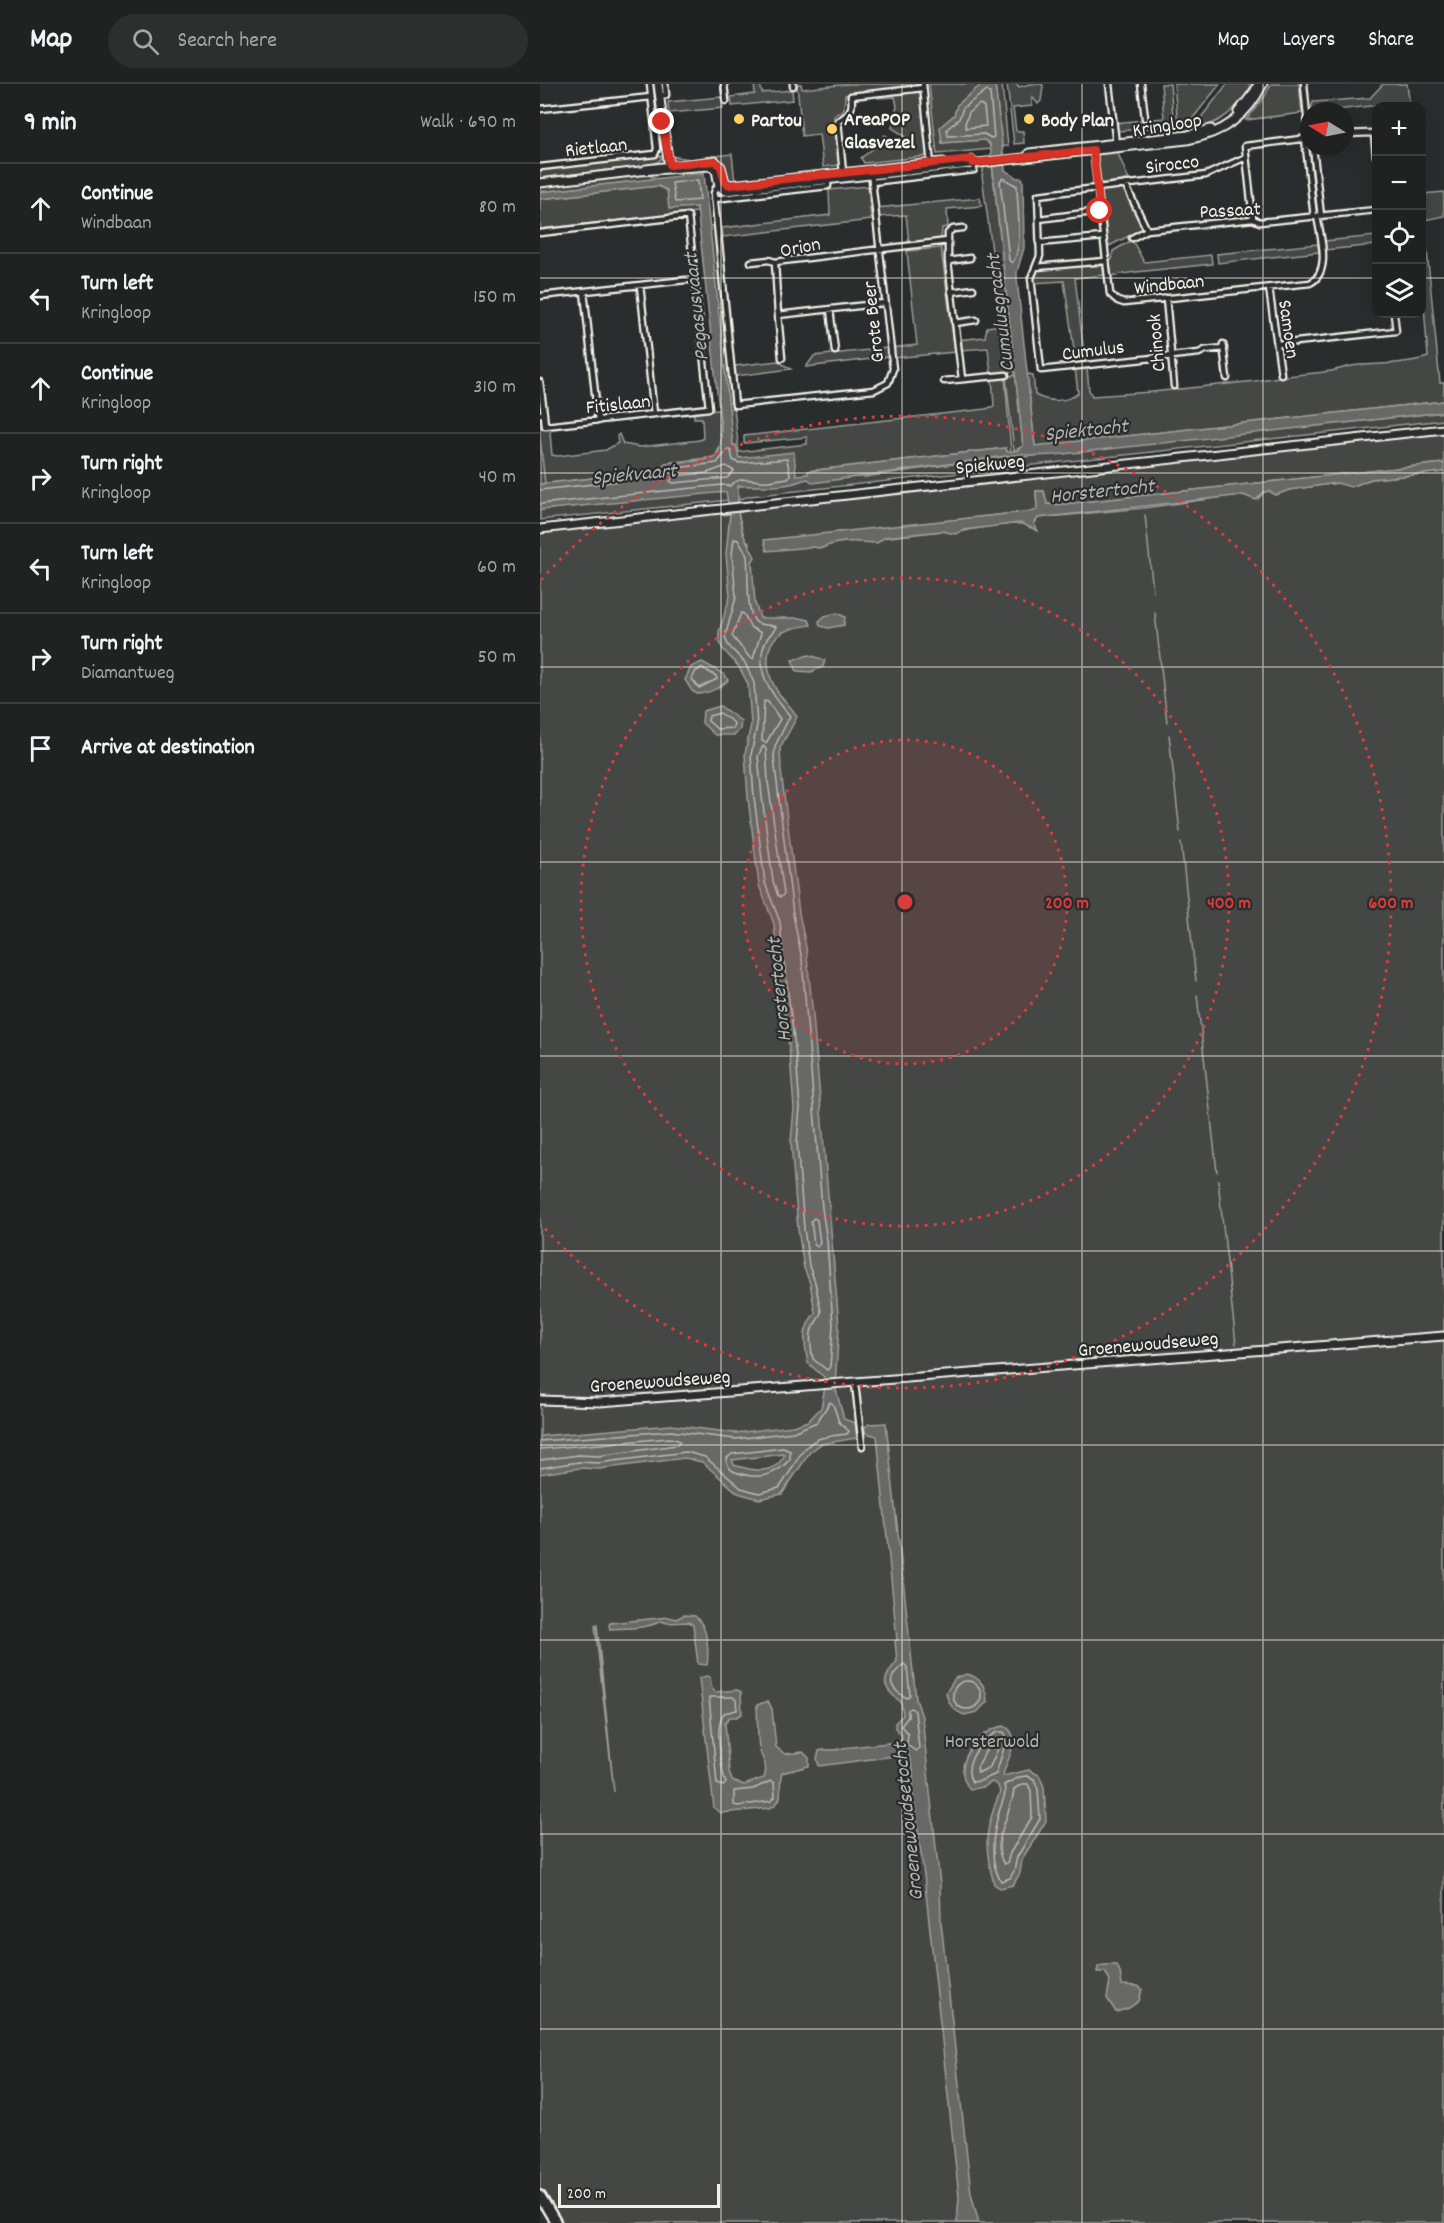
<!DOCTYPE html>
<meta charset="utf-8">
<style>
body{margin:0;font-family:Dekko,sans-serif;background:#2d2f2f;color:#f1f3f6}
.controls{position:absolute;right:18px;top:18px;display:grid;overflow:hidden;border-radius:12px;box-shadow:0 6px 24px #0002}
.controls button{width:54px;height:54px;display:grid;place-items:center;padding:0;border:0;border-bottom:2px solid #3d3f40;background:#202222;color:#f1f3f6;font:30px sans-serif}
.compass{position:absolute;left:760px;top:18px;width:54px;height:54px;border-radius:50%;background:#202222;box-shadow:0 6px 24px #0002;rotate:280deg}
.scale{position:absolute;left:18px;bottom:15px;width:162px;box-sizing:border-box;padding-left:6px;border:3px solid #f4f1e8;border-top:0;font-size:16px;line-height:21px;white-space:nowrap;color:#f4f1e8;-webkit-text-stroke:4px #2a2d2e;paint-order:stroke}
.stop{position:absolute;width:18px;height:18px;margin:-14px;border:4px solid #d93025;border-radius:50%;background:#fff}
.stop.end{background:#d93025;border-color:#fff;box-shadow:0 2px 6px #0008}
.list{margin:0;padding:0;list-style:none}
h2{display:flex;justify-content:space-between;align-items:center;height:78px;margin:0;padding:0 24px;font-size:26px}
h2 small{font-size:20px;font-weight:400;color:#a2a4a5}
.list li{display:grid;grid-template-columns:39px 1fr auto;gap:18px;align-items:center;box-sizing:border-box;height:90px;padding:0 24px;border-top:2px solid #3d3f40}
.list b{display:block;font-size:22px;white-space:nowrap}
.list p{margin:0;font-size:20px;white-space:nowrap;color:#a2a4a5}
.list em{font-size:20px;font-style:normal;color:#a2a4a5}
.icon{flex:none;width:33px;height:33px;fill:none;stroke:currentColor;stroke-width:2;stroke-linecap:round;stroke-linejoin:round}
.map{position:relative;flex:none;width:904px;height:2139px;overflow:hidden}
header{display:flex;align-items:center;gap:36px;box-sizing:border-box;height:84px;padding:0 30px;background:#202222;border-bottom:2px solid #3d3f40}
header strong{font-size:28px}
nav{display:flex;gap:33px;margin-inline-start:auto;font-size:21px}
.search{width:420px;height:54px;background:#2d2f2f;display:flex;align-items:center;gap:15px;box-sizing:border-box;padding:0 21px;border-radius:33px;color:#a2a4a5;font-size:22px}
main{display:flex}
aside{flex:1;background:#202222}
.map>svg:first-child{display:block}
.green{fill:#444645;stroke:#9c9c96;stroke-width:1.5}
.water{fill:#676866;stroke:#9f9f9a;stroke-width:1.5;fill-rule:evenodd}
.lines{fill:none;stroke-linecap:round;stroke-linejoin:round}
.shore{stroke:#bcbab4;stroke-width:1.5}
.stream{stroke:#9f9f9a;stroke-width:1.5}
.street-casing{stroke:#f4f1e8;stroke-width:9}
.secondary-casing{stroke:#f4f1e8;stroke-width:11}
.highway-casing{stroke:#f4f1e8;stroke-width:14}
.street{stroke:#2a2d2e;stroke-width:4.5}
.secondary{stroke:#2a2d2e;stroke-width:7}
.highway{stroke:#2a2d2e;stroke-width:9}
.route{stroke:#d93025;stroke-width:8}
.grid{fill:none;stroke:#f4f1e8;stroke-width:1.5;stroke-opacity:0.55}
.ring{fill:none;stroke:#d93c3b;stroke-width:3;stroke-dasharray:3 6}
.poi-dot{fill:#ffd166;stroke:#2a2d2e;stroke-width:2}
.labels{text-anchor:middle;stroke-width:4.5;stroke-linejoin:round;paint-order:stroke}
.poi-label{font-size:20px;font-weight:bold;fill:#f4f1e8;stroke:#2a2d2e;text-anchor:start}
.street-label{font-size:20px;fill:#f4f1e8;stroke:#2a2d2e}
.park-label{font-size:20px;fill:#b6b5af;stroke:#2a2d2e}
.water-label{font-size:21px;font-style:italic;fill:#b5b3ae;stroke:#2a2d2e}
.centre{fill:#d93c3b;stroke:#2a2d2e;stroke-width:3}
.ring-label{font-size:18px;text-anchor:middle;font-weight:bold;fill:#d93c3b;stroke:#2a2d2e;stroke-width:4.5;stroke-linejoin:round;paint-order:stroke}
</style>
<header>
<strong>Map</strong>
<div class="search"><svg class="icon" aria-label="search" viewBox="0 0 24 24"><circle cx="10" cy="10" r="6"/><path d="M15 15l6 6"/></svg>Search here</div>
<nav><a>Map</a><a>Layers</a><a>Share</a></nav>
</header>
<main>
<aside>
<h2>9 min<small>Walk · 690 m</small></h2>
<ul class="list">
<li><svg class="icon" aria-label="ahead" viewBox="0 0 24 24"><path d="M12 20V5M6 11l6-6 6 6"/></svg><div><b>Continue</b><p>Windbaan</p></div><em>80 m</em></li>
<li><svg class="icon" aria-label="left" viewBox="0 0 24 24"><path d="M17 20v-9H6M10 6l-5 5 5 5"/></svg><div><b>Turn left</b><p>Kringloop</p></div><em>150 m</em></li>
<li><svg class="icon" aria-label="ahead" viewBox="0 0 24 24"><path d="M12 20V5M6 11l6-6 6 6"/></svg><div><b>Continue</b><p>Kringloop</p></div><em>310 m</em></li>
<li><svg class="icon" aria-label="right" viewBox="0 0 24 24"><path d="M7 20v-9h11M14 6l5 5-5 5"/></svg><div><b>Turn right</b><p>Kringloop</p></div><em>40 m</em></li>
<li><svg class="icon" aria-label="left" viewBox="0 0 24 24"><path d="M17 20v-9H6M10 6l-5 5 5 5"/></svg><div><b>Turn left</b><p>Kringloop</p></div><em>60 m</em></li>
<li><svg class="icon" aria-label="right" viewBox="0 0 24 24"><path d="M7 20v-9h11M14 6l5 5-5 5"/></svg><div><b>Turn right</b><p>Diamantweg</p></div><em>50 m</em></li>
<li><svg class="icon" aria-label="arrive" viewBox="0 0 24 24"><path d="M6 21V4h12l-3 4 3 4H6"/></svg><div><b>Arrive at destination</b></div></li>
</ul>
</aside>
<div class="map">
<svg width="904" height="2139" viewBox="0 0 904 2139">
<rect width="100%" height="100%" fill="#2a2d2e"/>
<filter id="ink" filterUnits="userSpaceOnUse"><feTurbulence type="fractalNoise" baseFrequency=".0167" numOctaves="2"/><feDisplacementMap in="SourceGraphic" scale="12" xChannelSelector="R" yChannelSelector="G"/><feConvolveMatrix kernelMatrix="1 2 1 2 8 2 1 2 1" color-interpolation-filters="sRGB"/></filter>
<g filter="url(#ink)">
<path class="green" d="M214,0H220L222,9L252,6L253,16L192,22L191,13L215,10Z
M257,0H261L262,5L309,0H379V3L305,11L304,25L294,32L300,81L283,83L279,50L262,52Z
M389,0H442L414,31L401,43L402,59L444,56L449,60L451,65L397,70Z
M455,0H462L468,62L462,63Z
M467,0H477L479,3L490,0H502L503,2L501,17L498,20L492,13V22L473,24L476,47H483L484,59L474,60Z
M621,0H630L634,42L578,47L575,39L624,34Z
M634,0H680L649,39L638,41Z
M687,0H712C699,26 677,43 648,46L656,40Z
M731,0H759L762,29L706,36L725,12Z
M843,0H867L870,22H860L857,19L787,27L771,25L773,18L830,14Z
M379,6L380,10H383L389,72L324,79L321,74L338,61L345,51L356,58L365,52L352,44L357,22L355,13L338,14V11Z
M181,13L183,24L129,29L128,18Z
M577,67L589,96L559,100L556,69Z
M192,70L195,99L186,95L182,79L179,76L136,78L131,72L150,75Z
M121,72V75L113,81L0,94V85Z
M452,81L475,287L451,290L448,264L419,266L418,256L445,253L447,243L462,241L442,92L444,82Z
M107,90L117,95L0,108V101Z
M118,102L157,123V128L0,145V115Z
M328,102L331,136L183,153L182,144L290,131L289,106Z
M584,103L605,144L567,163L560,106Z
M904,108V132L884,136L900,299H904V317L495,362L487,290L493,291L495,311C508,318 526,319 538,309L535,284H547L549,306L552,312L612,308L716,297C741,291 766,291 791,287C800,285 809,282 819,281C843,280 865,280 888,273L882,197V110Z
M440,114L442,122L407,125L408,143L402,144L401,155L369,159L366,131L337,133L336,124Z
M168,142H174L194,318L188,319Z
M836,152V161L785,166L784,157Z
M592,156L604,178L671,171L672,180L596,188L570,192L569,179L572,175L573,167Z
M778,160L779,168L678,179L677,170Z
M401,164L415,268L354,274L352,264L377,261L367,167Z
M563,181L564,191L535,194L545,278L536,279L524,197L493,199L494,191L498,185Z
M346,264L347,273L266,283L274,272Z
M238,277L251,285L196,292L195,282Z
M476,291L483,362L474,367L466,293Z
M465,293L471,368H467L465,364L269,387V390L256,391L197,373L193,361L188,325L194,324L199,368L267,360V353L206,359H204V352L446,325L454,322L452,294Z
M179,326L181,360L175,373L126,379L120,386L115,387L0,400V333L3,345L12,344L10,349L12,371L18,372L66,366L78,359L77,352L79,350L83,360L100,363L160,356L163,354L162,334H154V328Z
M904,328V336L211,412L197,416L198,402L269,395L325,393L468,372H472L473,375L490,372Z
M904,348V379L515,421L507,420L504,407H496L497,425L494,427L224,457L282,464L289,460L402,447C407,447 412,450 416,449C441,443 468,439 494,440L498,434L604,424L691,412L703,411L714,415H718L724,408L729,407L736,411L749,406L797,399L816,401L831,395L904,388V2139H20L0,2105V448L183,429L184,431L190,430L187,475L214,472L210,466L209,459L205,456L198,429L209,426Z
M183,407H186L189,416L0,436V426Z"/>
<path class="water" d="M442,0H455L465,86L477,94H482L483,96L484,164L477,188V195L495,362L904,317V328L514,371L493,372L480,370L273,399L268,395C261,396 257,399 250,400C233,404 215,401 198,402V429L203,450L215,473L212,478L215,519L220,534H260L269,536L271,541C260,543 248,544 239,551C222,563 227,591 237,607C243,616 252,623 257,633L240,664L241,687L259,829L266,863L273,931L299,1242L295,1302L304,1335L315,1339L317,1354L281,1360L270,1368L242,1410L219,1415L198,1409L162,1378L145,1374L59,1385L40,1384L0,1390V1352L131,1341L195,1349L253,1342L268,1337L281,1324L285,1303L284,1293L268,1279C264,1258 261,1246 275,1229L270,1199L264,1184L258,1145L251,1058L254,1024L250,972L236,863L234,840L219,801L208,714L205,670L211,640L208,600L199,583L182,564L179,555V548L190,512L186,470L190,430L186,408L0,426V400L115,387L120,386L125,379C137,377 173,379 178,369C182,362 181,352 181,344L157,123L129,125L127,106L118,102L0,115V108L164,89L193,361H196L199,374L254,368L256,391L268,390V387L466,364L467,368L479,366L483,362L450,60L444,56L402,59L400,43L414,31L417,21ZM245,1370C235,1392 212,1387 194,1381L192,1376Z
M904,379V388L831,395L811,403L797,399L749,406L736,411L729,407L724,408L716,416L703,411L498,434L494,440L498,447L480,439L424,446L415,450L402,447L345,453L337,459C317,458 301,455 282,464L271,463L227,467L224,456L494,427L497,425L496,407H504L507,420L515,421Z
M297,529L305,533L304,541L288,544L280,542L279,537L285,532Z
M269,571L285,576L283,583L271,588L257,587L252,576Z
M162,578L184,590L188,596C182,603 167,610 157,610L152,607L145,596L151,583Z
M180,622L201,637L200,645L195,651H175L162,639L163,627Z
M346,1339L376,1615L382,1633L400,1801L401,1838L431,2109L439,2139H417L419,2113L384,1791L373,1712V1686L368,1668L362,1671L279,1682L277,1675L279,1667C288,1664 296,1668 303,1664L357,1658L362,1655V1651L355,1644V1639L363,1631L361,1618C341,1603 341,1596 357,1577L355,1557L357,1556L337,1352L326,1349L324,1344L329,1340Z
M144,1531L155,1532C168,1541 169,1567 167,1581L158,1580L153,1541L149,1538L127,1539L121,1537C107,1545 86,1544 70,1545L69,1542L70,1539L129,1533L136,1535Z
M55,1541H57L74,1708Z
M427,1590C442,1594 446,1604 447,1618L437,1628L424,1631C413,1626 409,1621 406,1609L415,1594Z
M167,1592L170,1593L172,1605L176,1608L197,1606L201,1608L202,1630L197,1633H190L185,1639L189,1687L192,1697L204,1701L224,1694C229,1681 221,1675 219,1663C217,1650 218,1637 217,1624V1621L228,1617L232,1625L236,1663L245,1670L263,1668L269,1674V1682L242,1689C237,1702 247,1717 230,1724L181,1729L174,1724L159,1594Z
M464,1642C485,1652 465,1677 463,1692L489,1686L499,1691L504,1703L506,1737L482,1775L480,1789L473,1801L460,1804L454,1800C443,1761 445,1745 460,1708L458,1702L452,1698L443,1703L430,1705C409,1682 439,1645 464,1642Z
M563,1881H577L580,1888L582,1901L598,1902L602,1905L599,1917L589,1924L576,1928L567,1914L570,1896L565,1888H557L558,1883Z"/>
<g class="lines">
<path class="shore" d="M447,6L450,9L454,53L451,54L444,50L408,52L407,45L419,35L423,24Z
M440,20L444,23L446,42L426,44L425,40L429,28Z
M463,94L477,102C477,120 484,166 472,179L469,176L460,97Z
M158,96L160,116L135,118L132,99Z
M186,382L194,387L187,394L133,399L130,397L133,392L167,389Z
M0,406L117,393L129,385L177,379L188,365L191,367L193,376L199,379L247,375L250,391L248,394C240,395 230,398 222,397C209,396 200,392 190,402L182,401L0,420
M194,455L198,456C201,462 206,467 207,473C209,486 205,532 217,539C223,542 230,540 236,543C234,548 230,550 227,555C211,584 232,611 250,632L235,662L234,674L253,830L262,876L282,1124L287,1157L293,1241L290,1283L287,1286L273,1275C271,1265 268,1250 274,1241C277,1236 280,1234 281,1228L275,1198L269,1182L264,1144L257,1058L260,1024L256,971L242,862L240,838L225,799L214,713L211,671L217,641L214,599L205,579L188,561L185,553L196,513L192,470Z
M201,529L204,530L210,543L221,549L213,575L210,574L192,552Z
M162,584L176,592L177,595L159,604L152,595L156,587Z
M224,617L228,618L240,635L226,659L222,657Z
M180,629L194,639L193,644L177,645L168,637L169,632Z
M223,662L226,665L228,698L244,810L241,813L238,812L233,797L222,713L218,672Z
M274,1134L277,1136L280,1159L277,1163L274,1160L271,1137Z
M0,1357L131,1347L195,1355L253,1348L277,1338L290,1318L293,1320L299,1338L309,1347L307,1350C299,1351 287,1352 278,1355C259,1363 252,1389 239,1404L219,1409L201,1404L165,1373L146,1368L58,1379L39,1378L0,1384
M243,1364L250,1367V1375C237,1390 221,1396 202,1390C194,1388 190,1387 187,1379V1374L192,1370Z
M0,1365L130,1354L138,1356L140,1358L137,1361L58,1372L39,1371L0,1376
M364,1580L367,1583L370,1611L367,1614C348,1604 346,1594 364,1580Z
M413 1611a14 14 0 1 1 28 0a14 14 0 1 1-28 0Z
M169,1613H193L196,1616L197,1626L184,1629C174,1640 181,1685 186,1699L183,1702L177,1700Z
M371,1624L375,1627L379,1664L376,1667L367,1661L368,1650L361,1642L368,1633V1626Z
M457,1648H464L467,1654L456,1690L440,1697L432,1698C421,1679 442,1657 457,1648Z
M455,1659L459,1662L450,1683L438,1689L437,1684L445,1668Z
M487,1692L494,1695L498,1705L500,1735L477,1773L474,1787L470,1794L461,1797C448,1777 453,1749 459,1728C462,1718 467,1711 464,1701L479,1693Z
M231,1697L234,1699L235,1713L231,1717L198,1722L194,1721V1707L213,1705Z
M482,1700H488L491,1707L492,1733L470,1769L467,1779L464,1780C449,1758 473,1728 474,1705Z"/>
<path class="stream" d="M0,352L5,400
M605,431L613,507
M615,529L627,638
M629,651L640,748
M641,758L656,897
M657,911L677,1088
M678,1096L696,1260"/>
<g class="street-casing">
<path id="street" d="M184,0L186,17
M253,0V2
M383,0L391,81
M569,0L576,60
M601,0L605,34
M764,0L769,53
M119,12L126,11L125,0
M0,25L111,13
M805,50L832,49L834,51L836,72
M765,55L774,133
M773,63L781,132
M553,64L570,210L578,217L584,219L770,199C792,188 780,151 777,132
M0,83L115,70L117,65L110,0
M303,89L298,37C309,31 314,25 311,12L383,4
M332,98L434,86L432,75
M585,100L607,146
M180,101L176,104L174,109L195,321L334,306L348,299L353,285L331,88
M174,115L288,102V94
M499,135L560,127
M713,135L705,62L769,54
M0,149L148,132L169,324L5,342L4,330H0
M592,154L607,146L713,135L720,138L836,126
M499,159L563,153
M408,177L430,174
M211,178L229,176L235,178
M496,183L565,177
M100,201L114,330
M729,204L741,290
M44,207L58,337
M411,208L433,205
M0,212L155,195
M626,214L634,302
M345,219L238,231L235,178L408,157
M290,225L295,267
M238,231L242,274
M415,239L436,236
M683,260L687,294
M738,260L856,247L854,230
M684,264L665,266L659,269L501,286L491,194L500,172L498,111L666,91L706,73
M422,295L408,177V149L413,145L423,144
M404,297L466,291
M0,298L4,330
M315,1299L322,1362"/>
</g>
<g class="secondary-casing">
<path id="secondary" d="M118,0L129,83
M698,28L714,8L718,0
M489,69L648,51L671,45
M106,85L175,77L181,83L185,98L190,101L403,78
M0,99L100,87L170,82L176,86L179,102L185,107L647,56C682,50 708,32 723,0
M0,445L904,345
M0,1316L60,1318L904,1252"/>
</g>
<g class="highway-casing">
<path id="highway" d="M0,2112L16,2139"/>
</g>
<use href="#street" class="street"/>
<use href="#secondary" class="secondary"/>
<use href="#highway" class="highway"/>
</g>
</g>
<g class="lines" filter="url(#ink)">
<path class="route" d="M122,38L130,81L175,77L181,83L185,98L190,101L432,75L433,79L553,66L560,127"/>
</g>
<path class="grid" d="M181,0V2139M362,0V2139M542,0V2139M723,0V2139M0,194H836M882,194H904M0,389H904M0,583H904M0,778H904M0,972H904M0,1167H904M0,1361H904M0,1556H904M0,1750H904M0,1945H904"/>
<circle cx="365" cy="818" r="162" fill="#d93c3b" fill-opacity=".12"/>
<g class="ring">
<circle cx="365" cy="818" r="162"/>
<circle cx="365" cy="818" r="324"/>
<path d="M1 496A486 486 0 1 1 1 1140"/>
</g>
<g class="poi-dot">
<circle cx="199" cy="35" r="6"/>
<circle cx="489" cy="35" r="6"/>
<circle cx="292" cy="45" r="6"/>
</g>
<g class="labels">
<g class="poi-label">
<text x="304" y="41">AreaPOP<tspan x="304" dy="23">Glasvezel</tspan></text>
<text x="211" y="42">Partou</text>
<text x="501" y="42">Body Plan</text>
</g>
<g class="street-label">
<text transform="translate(627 40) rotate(-9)" y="7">Kringloop</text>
<text transform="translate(56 62) rotate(-6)" y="7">Rietlaan</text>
<text transform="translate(632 79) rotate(-7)" y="7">Sirocco</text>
<text transform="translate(690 125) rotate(-3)" y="7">Passaat</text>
<text transform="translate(260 162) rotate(-11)" y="7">Orion</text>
<text transform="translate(629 199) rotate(-6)" y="7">Windbaan</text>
<text transform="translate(332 238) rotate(-96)" y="7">Grote Beer</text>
<text transform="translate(750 245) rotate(82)" y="7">Samoen</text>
<text transform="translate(615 259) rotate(-95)" y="7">Chinook</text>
<text transform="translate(553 265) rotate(-7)" y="7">Cumulus</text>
<text transform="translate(78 319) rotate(-6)" y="7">Fitislaan</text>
<text transform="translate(450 379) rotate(-6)" y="7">Spiekweg</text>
<text transform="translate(608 1259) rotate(-5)" y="7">Groenewoudseweg</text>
<text transform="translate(120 1296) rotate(-4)" y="7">Groenewoudseweg</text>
</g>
<g class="park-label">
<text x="452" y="1663">Horsterwold</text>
</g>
<g class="water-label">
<text transform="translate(155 223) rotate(-96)" y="7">Pegasusvaart</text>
<text transform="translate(459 229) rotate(-97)" y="7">Cumulusgracht</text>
<text transform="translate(546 345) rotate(-6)" y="7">Spiektocht</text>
<text transform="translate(94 389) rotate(-5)" y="7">Spiekvaart</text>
<text transform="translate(562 406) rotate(-6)" y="7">Horstertocht</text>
<text transform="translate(238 906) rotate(-96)" y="7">Horstertocht</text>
<text transform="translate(367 1738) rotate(-96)" y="7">Groenewoudsetocht</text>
</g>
</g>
<circle cx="365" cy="818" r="9" class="centre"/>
<g class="ring-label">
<text x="527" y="824">200 m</text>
<text x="689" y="824">400 m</text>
<text x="851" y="824">600 m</text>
</g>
</svg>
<div class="controls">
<button>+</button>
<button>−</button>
<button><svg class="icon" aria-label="locate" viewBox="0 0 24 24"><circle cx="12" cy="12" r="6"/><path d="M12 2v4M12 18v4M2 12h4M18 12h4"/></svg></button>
<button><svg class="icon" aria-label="layers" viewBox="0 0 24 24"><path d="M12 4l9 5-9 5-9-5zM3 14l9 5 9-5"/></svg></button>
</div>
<svg class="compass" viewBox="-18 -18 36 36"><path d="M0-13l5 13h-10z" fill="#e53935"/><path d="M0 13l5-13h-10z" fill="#a2a4a5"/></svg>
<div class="scale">200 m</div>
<div class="stop" style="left:560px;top:127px"></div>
<div class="stop end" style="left:122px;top:38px"></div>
</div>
</main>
